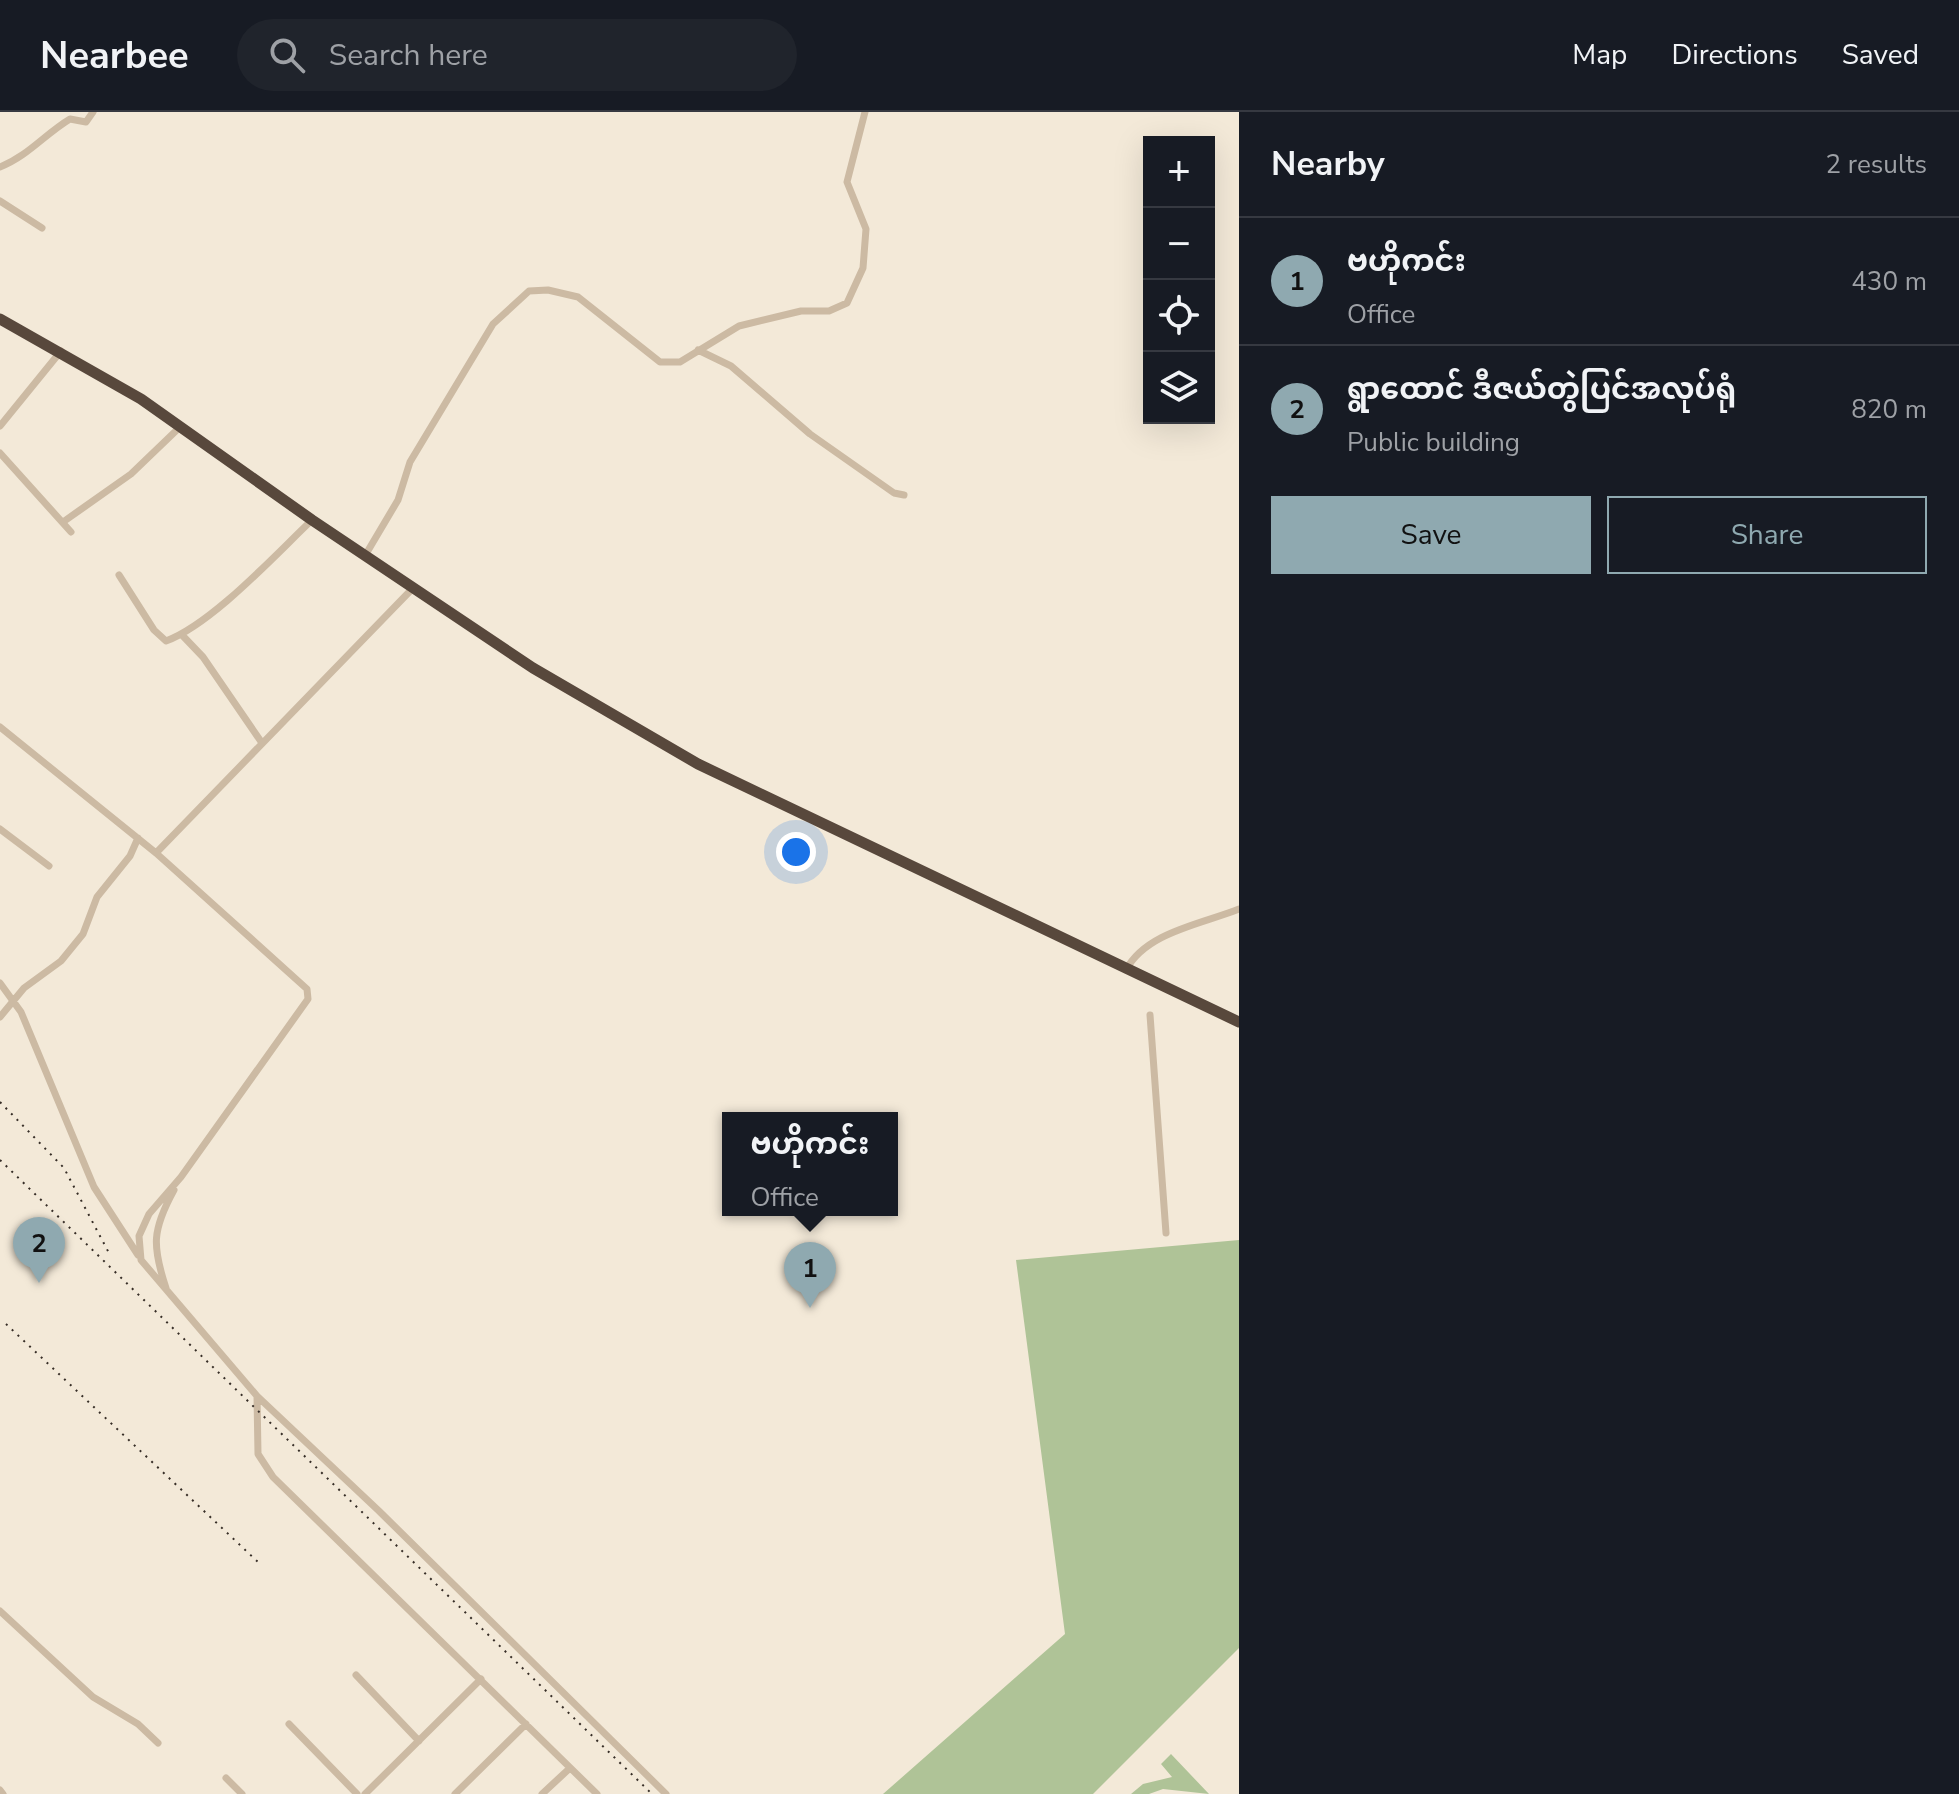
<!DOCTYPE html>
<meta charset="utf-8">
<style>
body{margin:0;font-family:"Nunito Sans","Noto Sans Myanmar",sans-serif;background:#20242c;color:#f1f3f6}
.controls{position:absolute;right:24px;top:24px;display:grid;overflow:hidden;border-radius:0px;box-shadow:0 8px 32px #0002}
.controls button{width:72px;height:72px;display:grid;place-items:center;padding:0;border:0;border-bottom:2px solid #363941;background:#171b24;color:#f1f3f6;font:40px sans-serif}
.you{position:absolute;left:796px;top:740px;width:28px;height:28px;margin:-20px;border:6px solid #fff;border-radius:50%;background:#1a73e8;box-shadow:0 0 0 12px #1a73e833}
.badge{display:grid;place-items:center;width:52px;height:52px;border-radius:50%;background:#8fa9b0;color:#111;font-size:26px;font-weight:700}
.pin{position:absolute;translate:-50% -66px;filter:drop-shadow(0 2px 4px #0008)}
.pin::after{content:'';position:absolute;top:42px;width:28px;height:24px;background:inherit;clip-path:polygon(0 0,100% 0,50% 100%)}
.popup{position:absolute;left:722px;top:1000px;width:176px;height:104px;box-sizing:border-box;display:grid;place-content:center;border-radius:0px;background:#171b24;filter:drop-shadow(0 2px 6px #0005);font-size:26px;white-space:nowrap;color:#9ea1a6}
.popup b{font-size:30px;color:#f1f3f6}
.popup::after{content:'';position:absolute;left:50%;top:100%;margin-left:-16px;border:16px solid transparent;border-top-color:#171b24}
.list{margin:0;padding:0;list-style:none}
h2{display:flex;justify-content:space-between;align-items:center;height:104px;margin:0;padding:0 32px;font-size:34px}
h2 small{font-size:26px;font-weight:400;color:#9ea1a6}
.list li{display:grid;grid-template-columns:52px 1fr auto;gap:24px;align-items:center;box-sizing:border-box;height:128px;padding:0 32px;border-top:2px solid #363941}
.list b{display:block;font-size:30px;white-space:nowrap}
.list p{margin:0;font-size:26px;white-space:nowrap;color:#9ea1a6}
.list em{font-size:26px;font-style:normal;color:#9ea1a6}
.actions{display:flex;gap:16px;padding:24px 32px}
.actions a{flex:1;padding:18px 0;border:2px solid #8fa9b0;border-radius:0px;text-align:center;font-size:28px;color:#8fa9b0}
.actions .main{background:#8fa9b0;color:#111}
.icon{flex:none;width:44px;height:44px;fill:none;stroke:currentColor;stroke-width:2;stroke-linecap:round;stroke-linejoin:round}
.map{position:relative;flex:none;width:1239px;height:1682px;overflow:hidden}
header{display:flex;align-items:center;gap:48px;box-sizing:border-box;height:112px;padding:0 40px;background:#171b24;border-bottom:2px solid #363941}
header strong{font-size:38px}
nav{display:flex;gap:44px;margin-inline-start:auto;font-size:28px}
.search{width:560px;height:72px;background:#20242c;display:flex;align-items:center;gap:20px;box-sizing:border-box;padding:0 28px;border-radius:44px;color:#9ea1a6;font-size:30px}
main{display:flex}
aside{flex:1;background:#171b24}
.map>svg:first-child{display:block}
.green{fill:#afc397}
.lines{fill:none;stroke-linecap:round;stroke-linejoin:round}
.minor{stroke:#ccbaa3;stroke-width:7}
.highway{stroke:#58483c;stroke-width:11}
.rail{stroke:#362d26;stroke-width:2;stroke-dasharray:2 6;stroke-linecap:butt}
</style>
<header>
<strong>Nearbee</strong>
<div class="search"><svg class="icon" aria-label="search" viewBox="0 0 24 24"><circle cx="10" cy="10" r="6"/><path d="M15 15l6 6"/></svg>Search here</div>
<nav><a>Map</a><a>Directions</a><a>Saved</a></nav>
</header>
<main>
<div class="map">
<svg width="1239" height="1682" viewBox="0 0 1239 1682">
<rect width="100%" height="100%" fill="#f3e9d8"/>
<path class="green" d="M1239,1128V1536L1093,1682H883L1065,1522L1016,1148Z
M1171,1642L1209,1682L1163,1677L1149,1682H1131L1143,1672L1172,1665L1161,1652Z"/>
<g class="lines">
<path class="minor" d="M0,55C28,44 45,22 70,7L86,10L93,0
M0,89L42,116
M698,238L731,254L810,322L894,381L904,383
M0,314L61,239
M0,341L71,420
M63,410L131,362L181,314
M366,442L398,388L410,350L493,212L529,179L548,178L578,185L660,250H680L739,214L801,199H829L847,191L863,156L866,117L847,70L865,0
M119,463L154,518L166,529C212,512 275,443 312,408
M182,523L203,545L262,631
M0,615L156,741L307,877L308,887L181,1065L149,1102L139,1124L141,1148L257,1284L258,1342L273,1365L597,1682
M0,717L49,754
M156,741L414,475
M1126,858C1146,820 1202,812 1239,797
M0,871L21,900L94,1075L138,1143
M1150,903L1166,1121
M0,905L24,876L61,849L83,822L97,785L130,744L138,726
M166,1176C152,1134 152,1118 174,1078
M257,1284L379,1399L666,1682
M0,1499L93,1585L138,1612L158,1631
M356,1563L419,1629
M289,1612L357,1682
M226,1666L242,1682
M0,1678L3,1682
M365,1682L481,1567
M455,1682L526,1612
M542,1682L570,1656"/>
<path class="highway" d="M0,207L141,287L312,408L533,556L698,652L1239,910"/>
<path class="rail" d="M0,990L64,1056L110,1143
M0,1048L652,1682
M6,1212L259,1451"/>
</g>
</svg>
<div class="controls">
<button>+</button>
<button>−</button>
<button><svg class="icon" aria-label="locate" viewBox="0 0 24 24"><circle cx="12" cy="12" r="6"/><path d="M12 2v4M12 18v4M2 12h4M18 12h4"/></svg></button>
<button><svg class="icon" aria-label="layers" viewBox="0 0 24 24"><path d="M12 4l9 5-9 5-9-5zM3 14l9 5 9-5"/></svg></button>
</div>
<div class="you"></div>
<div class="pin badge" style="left:810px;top:1196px">1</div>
<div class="popup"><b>ဗဟိုကင်း</b>Office</div>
<div class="pin badge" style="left:39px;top:1171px">2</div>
</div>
<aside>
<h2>Nearby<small>2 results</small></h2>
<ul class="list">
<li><span class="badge">1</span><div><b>ဗဟိုကင်း</b><p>Office</p></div><em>430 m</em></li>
<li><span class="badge">2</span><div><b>ရွာထောင် ဒီဇယ်တွဲပြင်အလုပ်ရုံ</b><p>Public building</p></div><em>820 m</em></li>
</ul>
<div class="actions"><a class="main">Save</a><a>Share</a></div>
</aside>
</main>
